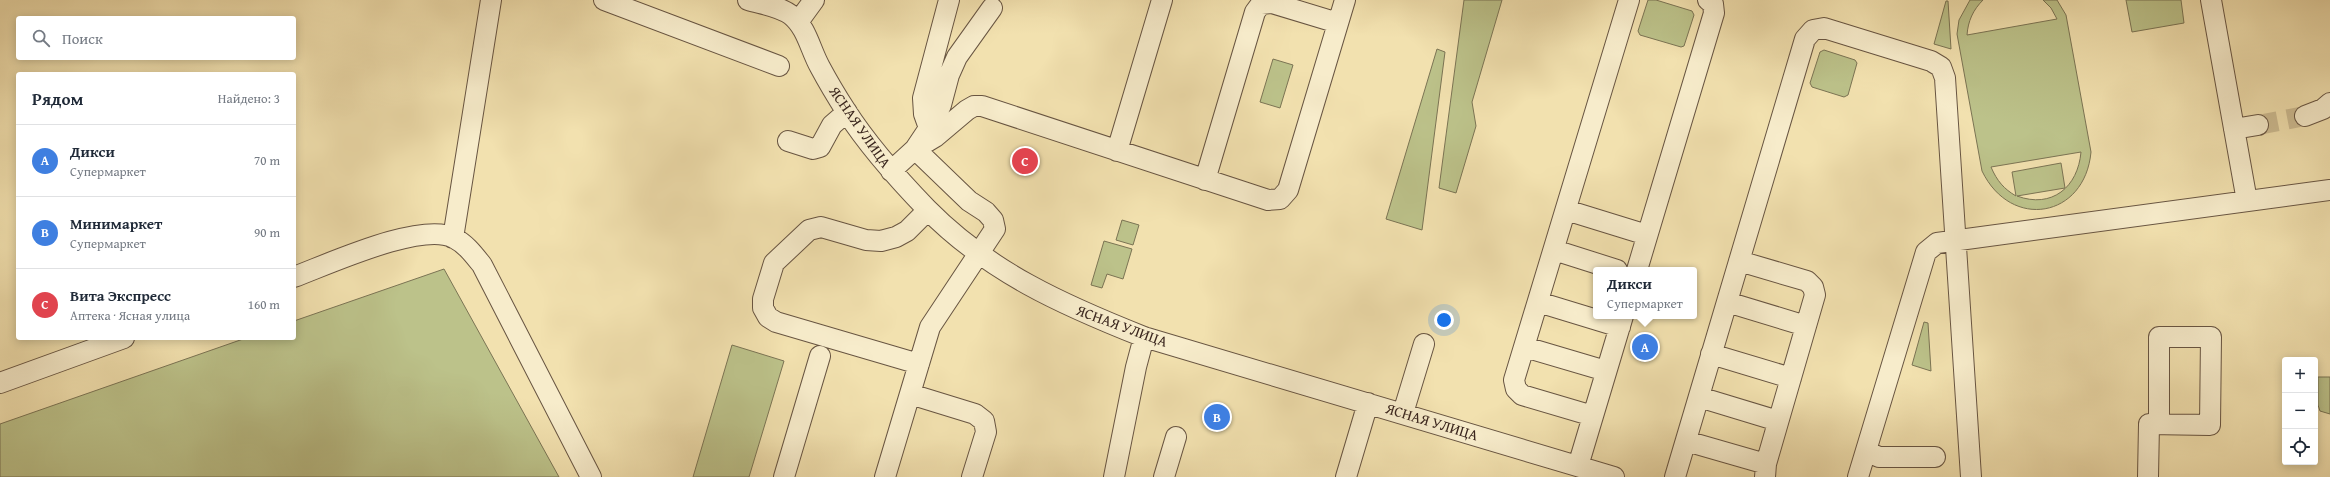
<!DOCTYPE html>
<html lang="ru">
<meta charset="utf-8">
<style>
body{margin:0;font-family:"Gentium Book Plus",serif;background:#f6f6f7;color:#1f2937}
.controls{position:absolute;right:12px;bottom:12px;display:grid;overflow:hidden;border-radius:4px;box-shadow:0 2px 10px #0003}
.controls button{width:36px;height:36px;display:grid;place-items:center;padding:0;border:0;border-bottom:1px solid #e0e1e3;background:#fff;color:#1f2937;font:20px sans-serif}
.you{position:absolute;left:1444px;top:320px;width:14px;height:14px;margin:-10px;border:3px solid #fff;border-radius:50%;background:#1a73e8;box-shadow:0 0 0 6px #1a73e833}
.badge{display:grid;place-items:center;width:26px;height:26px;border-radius:50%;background:#8f2418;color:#fff;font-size:13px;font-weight:700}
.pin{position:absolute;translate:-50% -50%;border:2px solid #fff;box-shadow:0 1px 4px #0006}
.popup{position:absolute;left:1593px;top:267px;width:104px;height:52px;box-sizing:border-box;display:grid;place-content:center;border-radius:4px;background:#fff;filter:drop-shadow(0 1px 3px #0005);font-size:13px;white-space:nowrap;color:#747a83}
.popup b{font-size:15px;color:#1f2937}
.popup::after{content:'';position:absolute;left:50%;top:100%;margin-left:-8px;border:8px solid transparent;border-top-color:#fff}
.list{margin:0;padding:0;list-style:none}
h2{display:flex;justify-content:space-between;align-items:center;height:52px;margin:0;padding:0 16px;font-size:17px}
h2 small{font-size:13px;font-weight:400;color:#747a83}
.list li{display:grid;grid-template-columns:26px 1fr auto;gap:12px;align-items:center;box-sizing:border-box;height:72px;padding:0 16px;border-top:1px solid #e0e1e3}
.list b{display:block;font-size:15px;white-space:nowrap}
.list p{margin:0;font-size:13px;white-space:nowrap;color:#747a83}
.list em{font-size:13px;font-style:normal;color:#747a83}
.icon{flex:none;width:22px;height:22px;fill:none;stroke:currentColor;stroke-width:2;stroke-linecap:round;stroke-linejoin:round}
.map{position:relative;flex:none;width:2330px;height:477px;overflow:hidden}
.search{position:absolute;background:#fff;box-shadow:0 2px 10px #0003;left:16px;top:16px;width:280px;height:44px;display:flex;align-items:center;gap:10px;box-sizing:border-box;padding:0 14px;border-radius:4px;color:#747a83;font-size:15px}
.panel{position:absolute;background:#fff;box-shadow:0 2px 10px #0003;left:16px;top:72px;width:280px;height:268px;border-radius:4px}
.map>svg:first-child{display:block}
.green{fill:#bcc28a;stroke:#7b7454;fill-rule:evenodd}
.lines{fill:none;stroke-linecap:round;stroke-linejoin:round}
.minor-tunnel{stroke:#cdbc92;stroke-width:20;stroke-dasharray:20 10;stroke-linecap:butt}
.minor-casing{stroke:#685542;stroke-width:22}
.minor{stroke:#f7eccb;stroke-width:20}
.labels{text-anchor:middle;stroke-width:3;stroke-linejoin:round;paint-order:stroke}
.street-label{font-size:15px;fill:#3a261e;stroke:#f7eccb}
</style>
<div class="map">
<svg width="2330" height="477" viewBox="0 0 2330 477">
<rect width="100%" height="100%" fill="#f2e1af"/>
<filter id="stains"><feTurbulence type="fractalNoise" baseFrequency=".005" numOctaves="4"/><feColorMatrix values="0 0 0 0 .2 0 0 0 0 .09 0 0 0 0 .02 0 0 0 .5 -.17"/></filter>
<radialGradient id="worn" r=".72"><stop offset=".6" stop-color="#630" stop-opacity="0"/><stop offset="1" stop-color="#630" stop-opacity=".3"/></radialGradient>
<path class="green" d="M1464,0H1502L1472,102L1476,126L1456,193L1439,188Z
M1648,0H1656L1692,11L1694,15L1684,46L1681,47L1640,35L1638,31Z
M1970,0H1983C1973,10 1968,21 1967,35L2057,19L2051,8L2043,0H2057L2066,15L2091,152C2085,218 2011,231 1982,171L1957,34L1959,20ZM2081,152C2078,187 2052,209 2017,196L2065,188L2061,163L2012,172L2016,196C2004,189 1997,181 1991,167Z
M2126,0H2181L2184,23L2132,32Z
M1946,1H1948L1951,49L1934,44Z
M1437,49L1445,52L1422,230L1386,219Z
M1824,50L1855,60L1857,63L1848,95L1844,97L1812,87L1810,83L1820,52Z
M1273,59L1293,65L1280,108L1260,102Z
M1122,220L1139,225L1133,245L1116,240Z
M1104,241L1132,249L1123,279L1107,274L1102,288L1091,285Z
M444,269L559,477H0V424L246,338H294V321Z
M1924,322L1928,323L1931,371L1912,365Z
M732,345L784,361L749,477H693Z
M2318,377H2330V414L2320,411L2318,405Z"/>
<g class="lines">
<path class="minor-tunnel" d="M2258,125L2305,116"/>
<g class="minor-casing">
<path id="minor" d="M604,0L779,66
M748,0C761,4 779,6 791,15C807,28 810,49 820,67C828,82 837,97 846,111C869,147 898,179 927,209C989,272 1063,305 1144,337L1614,477
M2211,0L2247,201
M798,22L814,0
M2305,116L2323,109L2330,103
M929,128L941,105L949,75L957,57L992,8
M2234,129L2258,125
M788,141L813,149L820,147L832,125L847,112
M1117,151L1162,0
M891,171L915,149L929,128L924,114L923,98L949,0
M1205,180L1255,12L1261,4L1272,3L1338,23
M1566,210L1647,235
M453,238L491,0
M1554,250L1617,270
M1739,261L1807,281L1813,287L1815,295L1766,464L1765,477
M1637,270L1714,13L1713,4L1708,0
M294,277C329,264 422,221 454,238C466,244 474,255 482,265L591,477
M1538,302L1620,327
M1727,302L1806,326
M1525,347L1606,371
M1711,354L1791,378
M919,364L776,322L768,317L763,308V299L774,263L809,230L821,227L866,240L881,241L896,237L907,231L928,210
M0,383L124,338
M910,394L975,414L984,421L986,432L972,477
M1699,397L1778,421
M1403,413L1424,344
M1593,416L1522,395L1516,389L1514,380L1629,0
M1686,441L1766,464
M1866,451L1879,457H1935
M1578,466L1623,316
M784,477L820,356
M885,477L930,327L995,229L993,220L986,212L969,201L915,149L935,137L967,110L974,106H982L1268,200L1280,199L1288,190L1345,0
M1114,477L1136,367L1144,337
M1164,477L1176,437
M1346,477L1368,403
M1675,477L1805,39L1813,30L1824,28L1931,61L1941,67L1945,78L1971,477
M1858,477L1926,252L1937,243L2330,190
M2148,477L2149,424L2210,425L2211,337H2159V424"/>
</g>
<use href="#minor" class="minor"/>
</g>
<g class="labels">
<g class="street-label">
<text transform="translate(860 127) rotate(55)" y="5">ЯСНАЯ УЛИЦА</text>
<text transform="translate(1122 326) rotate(20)" y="5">ЯСНАЯ УЛИЦА</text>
<text transform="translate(1432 422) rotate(17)" y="5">ЯСНАЯ УЛИЦА</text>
</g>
</g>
<rect width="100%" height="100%" filter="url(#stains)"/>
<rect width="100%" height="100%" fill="url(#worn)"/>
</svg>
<div class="controls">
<button>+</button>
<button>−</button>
<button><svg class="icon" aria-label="locate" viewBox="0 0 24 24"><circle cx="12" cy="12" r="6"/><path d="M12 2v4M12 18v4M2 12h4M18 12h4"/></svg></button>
</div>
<div class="you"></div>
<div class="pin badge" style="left:1645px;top:347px;background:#3f7fe0">A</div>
<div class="popup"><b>Дикси</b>Супермаркет</div>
<div class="pin badge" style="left:1217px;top:417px;background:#3f7fe0">B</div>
<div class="pin badge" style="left:1025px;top:161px;background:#e0444e">C</div>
<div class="search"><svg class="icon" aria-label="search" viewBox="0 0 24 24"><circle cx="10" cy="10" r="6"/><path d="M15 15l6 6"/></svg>Поиск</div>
<section class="panel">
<h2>Рядом<small>Найдено: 3</small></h2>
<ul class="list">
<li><span class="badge" style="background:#3f7fe0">A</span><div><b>Дикси</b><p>Супермаркет</p></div><em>70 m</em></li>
<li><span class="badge" style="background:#3f7fe0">B</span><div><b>Минимаркет</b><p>Супермаркет</p></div><em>90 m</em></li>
<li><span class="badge" style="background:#e0444e">C</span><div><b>Вита Экспресс</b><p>Аптека · Ясная улица</p></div><em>160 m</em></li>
</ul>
</section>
</div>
